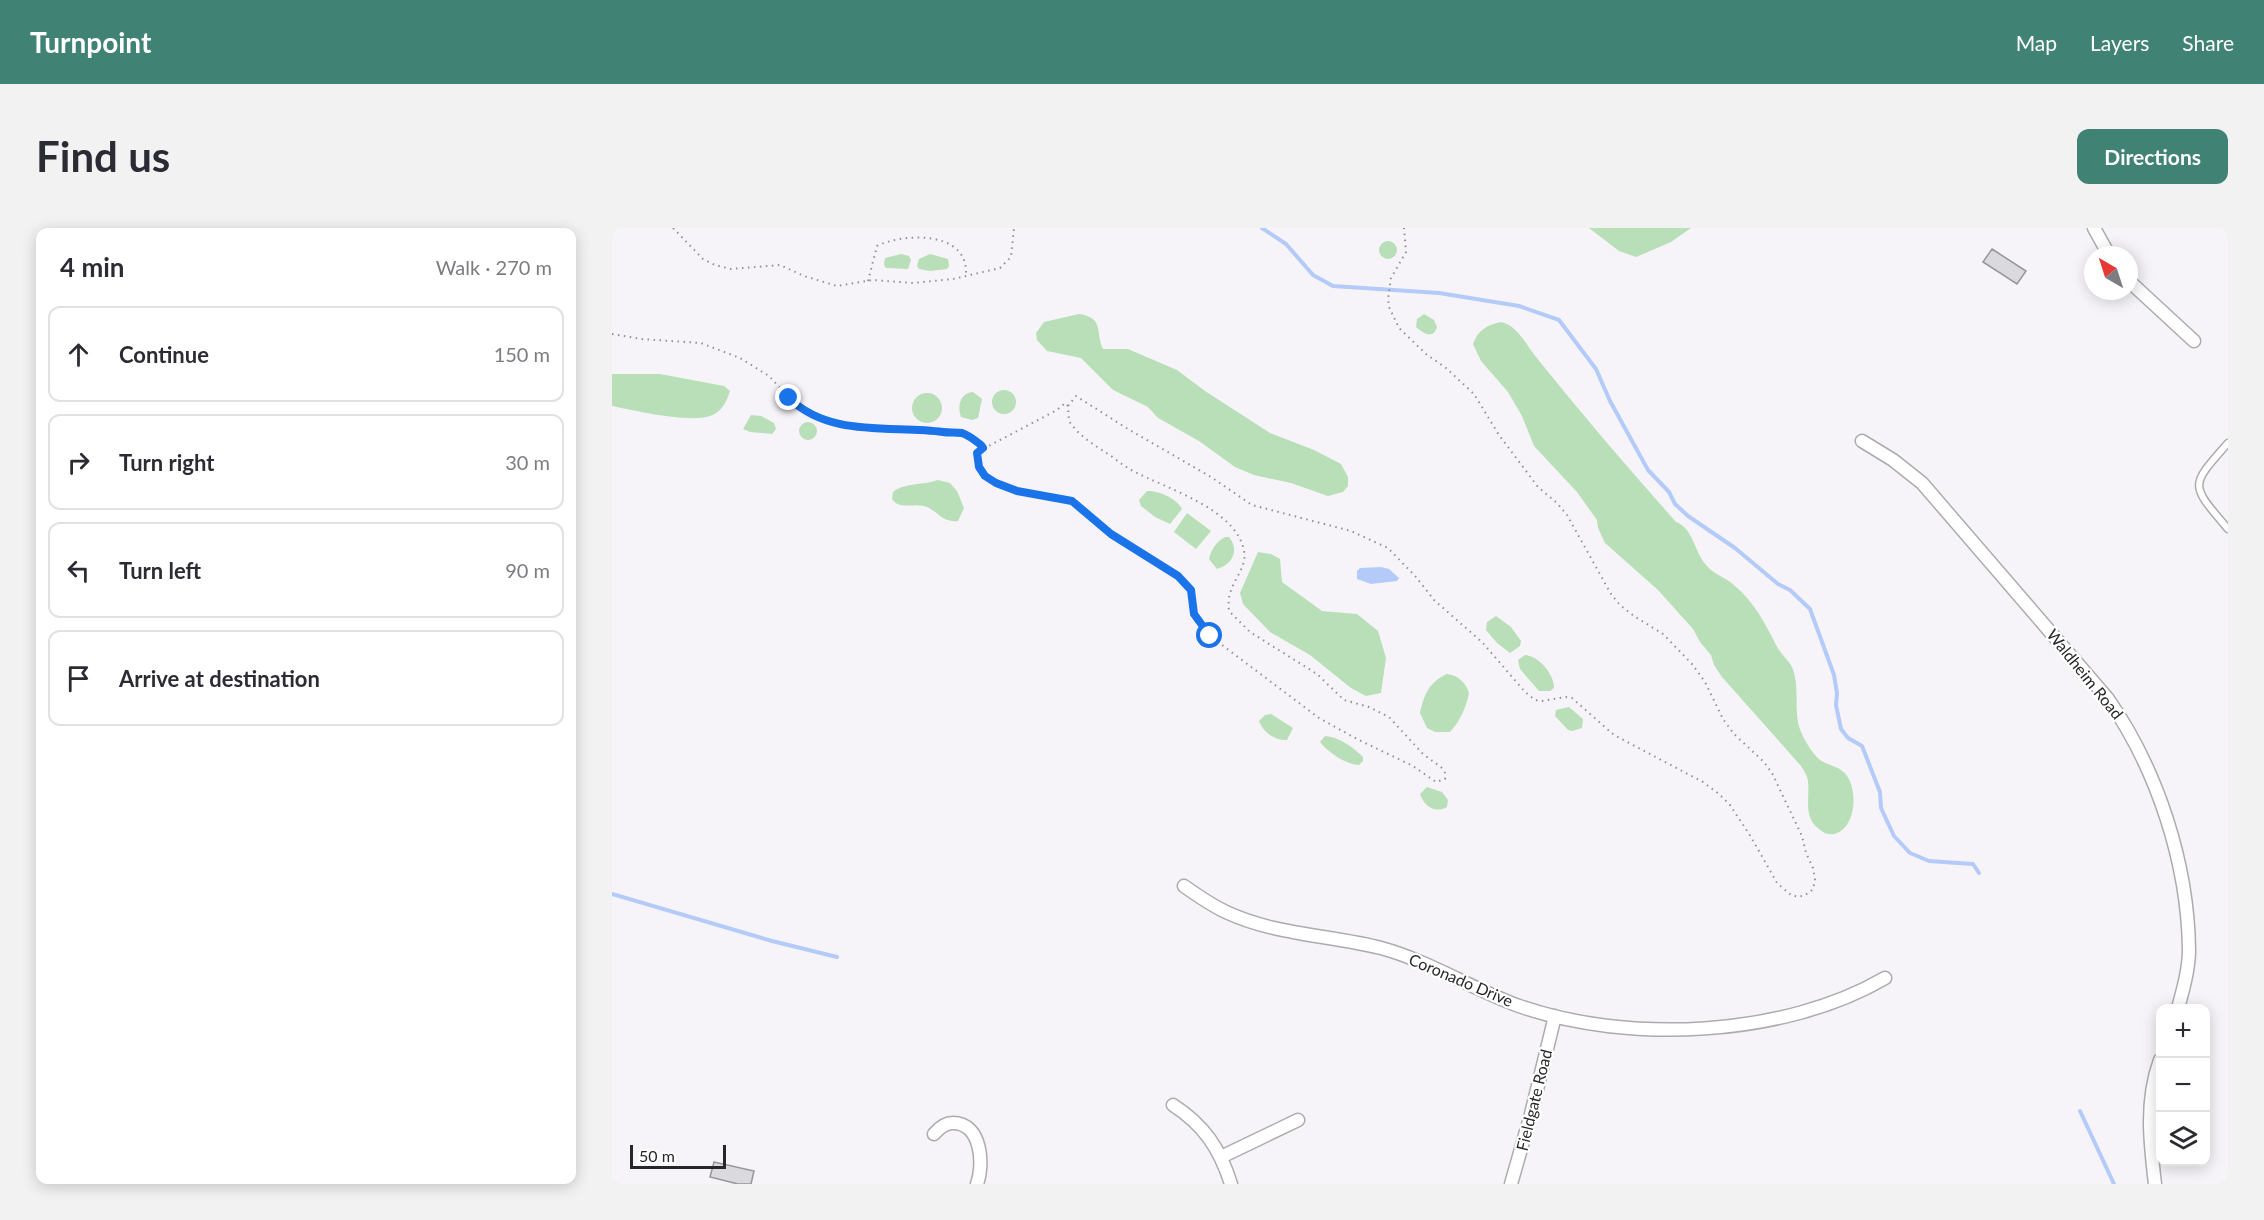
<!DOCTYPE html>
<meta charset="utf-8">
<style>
body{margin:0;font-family:Lato,sans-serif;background:#f2f2f3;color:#2b2b33}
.controls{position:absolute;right:18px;bottom:18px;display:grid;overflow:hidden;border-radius:12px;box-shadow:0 3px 15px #0003}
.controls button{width:54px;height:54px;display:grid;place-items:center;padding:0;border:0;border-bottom:2px solid #e1e1e2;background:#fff;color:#2b2b33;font:30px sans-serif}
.compass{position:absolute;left:1472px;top:18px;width:54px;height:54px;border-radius:50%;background:#fff;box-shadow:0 3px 15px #0003;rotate:321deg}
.scale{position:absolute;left:18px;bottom:15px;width:96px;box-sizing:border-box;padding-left:6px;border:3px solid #272628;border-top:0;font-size:16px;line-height:21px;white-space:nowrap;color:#272628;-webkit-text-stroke:4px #fff;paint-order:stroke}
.stop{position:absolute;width:18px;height:18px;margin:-14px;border:4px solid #1a73e8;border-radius:50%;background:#fff}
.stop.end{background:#1a73e8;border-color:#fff;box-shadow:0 2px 6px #0008}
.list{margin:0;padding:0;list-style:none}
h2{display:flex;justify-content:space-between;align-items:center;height:78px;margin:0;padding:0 24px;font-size:26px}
h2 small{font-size:20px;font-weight:400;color:#7c7c81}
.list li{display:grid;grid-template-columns:39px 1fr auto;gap:18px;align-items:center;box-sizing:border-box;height:96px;margin:0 12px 12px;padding:0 12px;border:2px solid #e1e1e2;border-radius:12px}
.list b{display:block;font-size:22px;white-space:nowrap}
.list em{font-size:20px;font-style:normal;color:#7c7c81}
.icon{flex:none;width:33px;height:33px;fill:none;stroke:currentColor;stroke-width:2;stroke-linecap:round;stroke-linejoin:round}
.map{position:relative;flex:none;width:1616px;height:956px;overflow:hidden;border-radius:12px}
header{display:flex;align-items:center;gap:36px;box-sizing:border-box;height:84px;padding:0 30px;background:#408374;color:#fff}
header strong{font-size:28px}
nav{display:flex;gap:33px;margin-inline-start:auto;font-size:21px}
.intro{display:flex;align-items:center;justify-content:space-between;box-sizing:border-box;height:144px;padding:0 36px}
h1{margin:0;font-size:42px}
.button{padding:15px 27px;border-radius:12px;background:#408374;color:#fff;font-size:21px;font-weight:700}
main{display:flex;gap:36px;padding:0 36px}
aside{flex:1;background:#fff;border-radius:12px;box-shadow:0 3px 15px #0003}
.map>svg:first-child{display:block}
.green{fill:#b8dfb7}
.water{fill:#b4cbf9}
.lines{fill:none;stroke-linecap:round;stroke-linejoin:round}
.stream{stroke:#b4cbf9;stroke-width:4}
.building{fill:#dad9dd;stroke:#98969a;stroke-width:1.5}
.lane-casing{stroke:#acabae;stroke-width:9}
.street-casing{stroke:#acabae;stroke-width:15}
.path{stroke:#929093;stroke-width:2;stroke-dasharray:1.5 4.5;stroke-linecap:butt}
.lane{stroke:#fff;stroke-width:6}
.street{stroke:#fff;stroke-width:12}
.route{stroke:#1a73e8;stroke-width:8}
.labels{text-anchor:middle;stroke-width:4.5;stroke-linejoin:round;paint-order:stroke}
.street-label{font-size:16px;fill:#272628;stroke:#fff}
</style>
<header>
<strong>Turnpoint</strong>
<nav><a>Map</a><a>Layers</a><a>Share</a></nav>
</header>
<div class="intro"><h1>Find us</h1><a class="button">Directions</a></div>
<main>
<aside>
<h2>4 min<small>Walk · 270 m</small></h2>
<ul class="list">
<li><svg class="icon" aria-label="ahead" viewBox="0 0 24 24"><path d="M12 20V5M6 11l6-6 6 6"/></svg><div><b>Continue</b></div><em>150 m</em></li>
<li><svg class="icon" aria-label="right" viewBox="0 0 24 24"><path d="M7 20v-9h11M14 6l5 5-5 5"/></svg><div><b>Turn right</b></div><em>30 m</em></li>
<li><svg class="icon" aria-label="left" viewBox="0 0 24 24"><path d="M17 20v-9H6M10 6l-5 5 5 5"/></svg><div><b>Turn left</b></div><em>90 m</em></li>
<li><svg class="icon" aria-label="arrive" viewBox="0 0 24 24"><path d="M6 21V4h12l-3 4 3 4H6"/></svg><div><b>Arrive at destination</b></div></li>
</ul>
</aside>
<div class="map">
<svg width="1616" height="956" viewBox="0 0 1616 956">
<rect width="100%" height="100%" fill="#f6f4f8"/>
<path class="green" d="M977,0H1079L1059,14L1024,29L1007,23Z
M767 22a9 9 0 1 1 18 0a9 9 0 1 1-18 0Z
M289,26L297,28L299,32L296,41L274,40L272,37L273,30Z
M318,26L336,31L337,38L335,41L318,43L307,41L305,38L307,31Z
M467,86C493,90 483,104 491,121H516L565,142L593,163L658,205L702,222L729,236L736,249V258L731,264L716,268L679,255L642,247L623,239L587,213L546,190L536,179L501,162L469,130L435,123L425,112L424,105L432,94Z
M812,86L822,92L825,99C821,112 811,105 804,99L805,91Z
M889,94C906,98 914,117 924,129C969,185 1016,240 1064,294C1081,300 1082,323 1094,337C1102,347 1114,349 1123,358C1142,374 1153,395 1164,417C1168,425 1176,431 1180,439C1189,460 1180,486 1190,506C1194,515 1201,526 1208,532C1217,538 1228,538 1235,548C1246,563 1244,601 1222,606C1215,607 1210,604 1206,600C1191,588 1198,570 1196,554C1196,548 1192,543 1189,538L1110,449L1102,437L1099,427L1088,414L1081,401L1046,362L993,315L986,300L985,292L965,264L922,218L910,188L896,164L869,133L861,116C866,102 875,97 889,94Z
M0,146H48L112,158L118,163C115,173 110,184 98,188C76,195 24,183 0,178Z
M380 174a12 12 0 1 1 24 0a12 12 0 1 1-24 0Z
M361,164L370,171L366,190L360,192L349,189C345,178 348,165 361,164Z
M300 180a15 15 0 1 1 30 0a15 15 0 1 1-30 0Z
M139,187L149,188L162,195L164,201L160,206L138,204L131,201Z
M187 203a9 9 0 1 1 18 0a9 9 0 1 1-18 0Z
M326,252L338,255L345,263L352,280L346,293C329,295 326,282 312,278C301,275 287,282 280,271L281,264C291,255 313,257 326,252Z
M535,263C548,263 564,270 570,281L558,296L543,289L529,278L527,272Z
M575,285L599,303L584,321L562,304Z
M613,309H617C628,322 620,337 605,341L597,331C599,322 604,314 613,309Z
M646,324L659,326L668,331L670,354L710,383L745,386L766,403L774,430L769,465L754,468L739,460L698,427L658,404L631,376L628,365Z
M884,388L899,399L909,413L908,418L898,425L885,415L874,402L875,394Z
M913,427C927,428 942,446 942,460L938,463H927L908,441L906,432Z
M835,446C846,447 854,455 857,465C854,480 848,493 838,504H823L815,500L808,485C812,467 817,454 835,446Z
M957,479L971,491L970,500L960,503L956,502L943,488L944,482Z
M659,486L681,500L675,512C663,513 651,504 647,493L653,487Z
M713,508C727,509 741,519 751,529V533L747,537C733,536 717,525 708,514Z
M815,559L830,564L836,572L835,579C823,586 812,578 808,566Z"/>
<path class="water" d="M769,339L777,341L787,350L785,353L759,356L745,351V343L748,340Z"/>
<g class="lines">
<path class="stream" d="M650,0L674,16L701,47L721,58L827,65L907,78L947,92L984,141L998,173L1036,242L1057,264L1063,276L1076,288L1123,320L1166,356L1178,362L1198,381L1222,447L1225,465L1224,477L1229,501L1236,510L1250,518L1268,564L1269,580L1282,608L1298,625L1317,633L1361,636L1367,645
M0,666L160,713L225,729
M1468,883L1502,956"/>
</g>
<path class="building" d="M1380,21L1414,43L1405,56L1371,34Z
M102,934L142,943L139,956H126L98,949Z"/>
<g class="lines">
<g class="lane-casing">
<path id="lane" d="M1616,215C1577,259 1578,256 1616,301"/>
</g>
<g class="street-casing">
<path id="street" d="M1482,0L1497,27
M1517,53L1582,113
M1250,213L1281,232L1310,255L1496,471C1545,541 1576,635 1577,722C1577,741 1571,762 1566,780
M572,658C586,668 599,677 614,684C663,707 718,707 769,720C817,733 860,761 907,778C1016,816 1172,809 1273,750
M561,877C592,897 608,921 619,956
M322,906C327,900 333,895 341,895C370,895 372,937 365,956
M609,929L686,892
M899,956L919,886L943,788
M1543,956C1538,914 1533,873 1548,832"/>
</g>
<path class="path" d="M61,0L91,31L103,37L119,41L168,37L192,48L225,58L260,52L301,55L341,51L388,40L399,29L402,0
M256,53L265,18C291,5 356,2 354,46
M0,106L29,111L89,115L128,130L157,148L185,178L207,191L262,201L350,205L369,217L371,221
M456,178L453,175L445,182L371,221L365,225L367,239L373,248L404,263L460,273L499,306L566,348L579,362L582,386L590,399L598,408L707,490L745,511L801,538L824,554L833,551V545L829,539L811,526L777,489L757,479L732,472L705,446L638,404L617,383C613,355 636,344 632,323C625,281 553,260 521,243C514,239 508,235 502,230C485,218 469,211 457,193L456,178L464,168L516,201L599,249L640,277L739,303L776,320L804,349L822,372L870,414L913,464L923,472L930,473L954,469L960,470L1002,507L1091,554L1107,566L1118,577L1139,609L1165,655L1179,667L1187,669L1197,665L1201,661L1203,652L1201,640L1194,625L1190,608L1160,545L1152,534L1122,506L1111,491L1093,454L1080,436L1051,406L1022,388L1008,377L999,366L955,287L945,275L926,259L887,207L862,166L834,140L814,126L787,100L777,79L776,71L779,50L794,24L792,0"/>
<use href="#lane" class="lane"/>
<use href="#street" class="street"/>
</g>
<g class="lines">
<path class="route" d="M177,170C218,210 280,197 331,204C337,205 344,204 350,205C356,207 364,213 369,217L371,220L365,225L367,239L373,248L384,255L405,263L460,273L499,306L566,348L579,362L582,386L598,408"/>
</g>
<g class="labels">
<g class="street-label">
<text transform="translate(1473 446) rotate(51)" y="6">Waldheim Road</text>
<text transform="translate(849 752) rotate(23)" y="6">Coronado Drive</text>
<text transform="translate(922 872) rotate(-76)" y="6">Fieldgate Road</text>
</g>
</g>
</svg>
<div class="controls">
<button>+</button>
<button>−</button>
<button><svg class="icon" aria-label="layers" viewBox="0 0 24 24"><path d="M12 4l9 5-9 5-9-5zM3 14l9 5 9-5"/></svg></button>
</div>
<svg class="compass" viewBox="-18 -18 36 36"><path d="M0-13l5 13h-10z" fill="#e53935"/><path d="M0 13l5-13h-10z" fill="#7c7c81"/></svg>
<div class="scale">50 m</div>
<div class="stop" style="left:598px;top:408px"></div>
<div class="stop end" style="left:177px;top:170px"></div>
</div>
</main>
